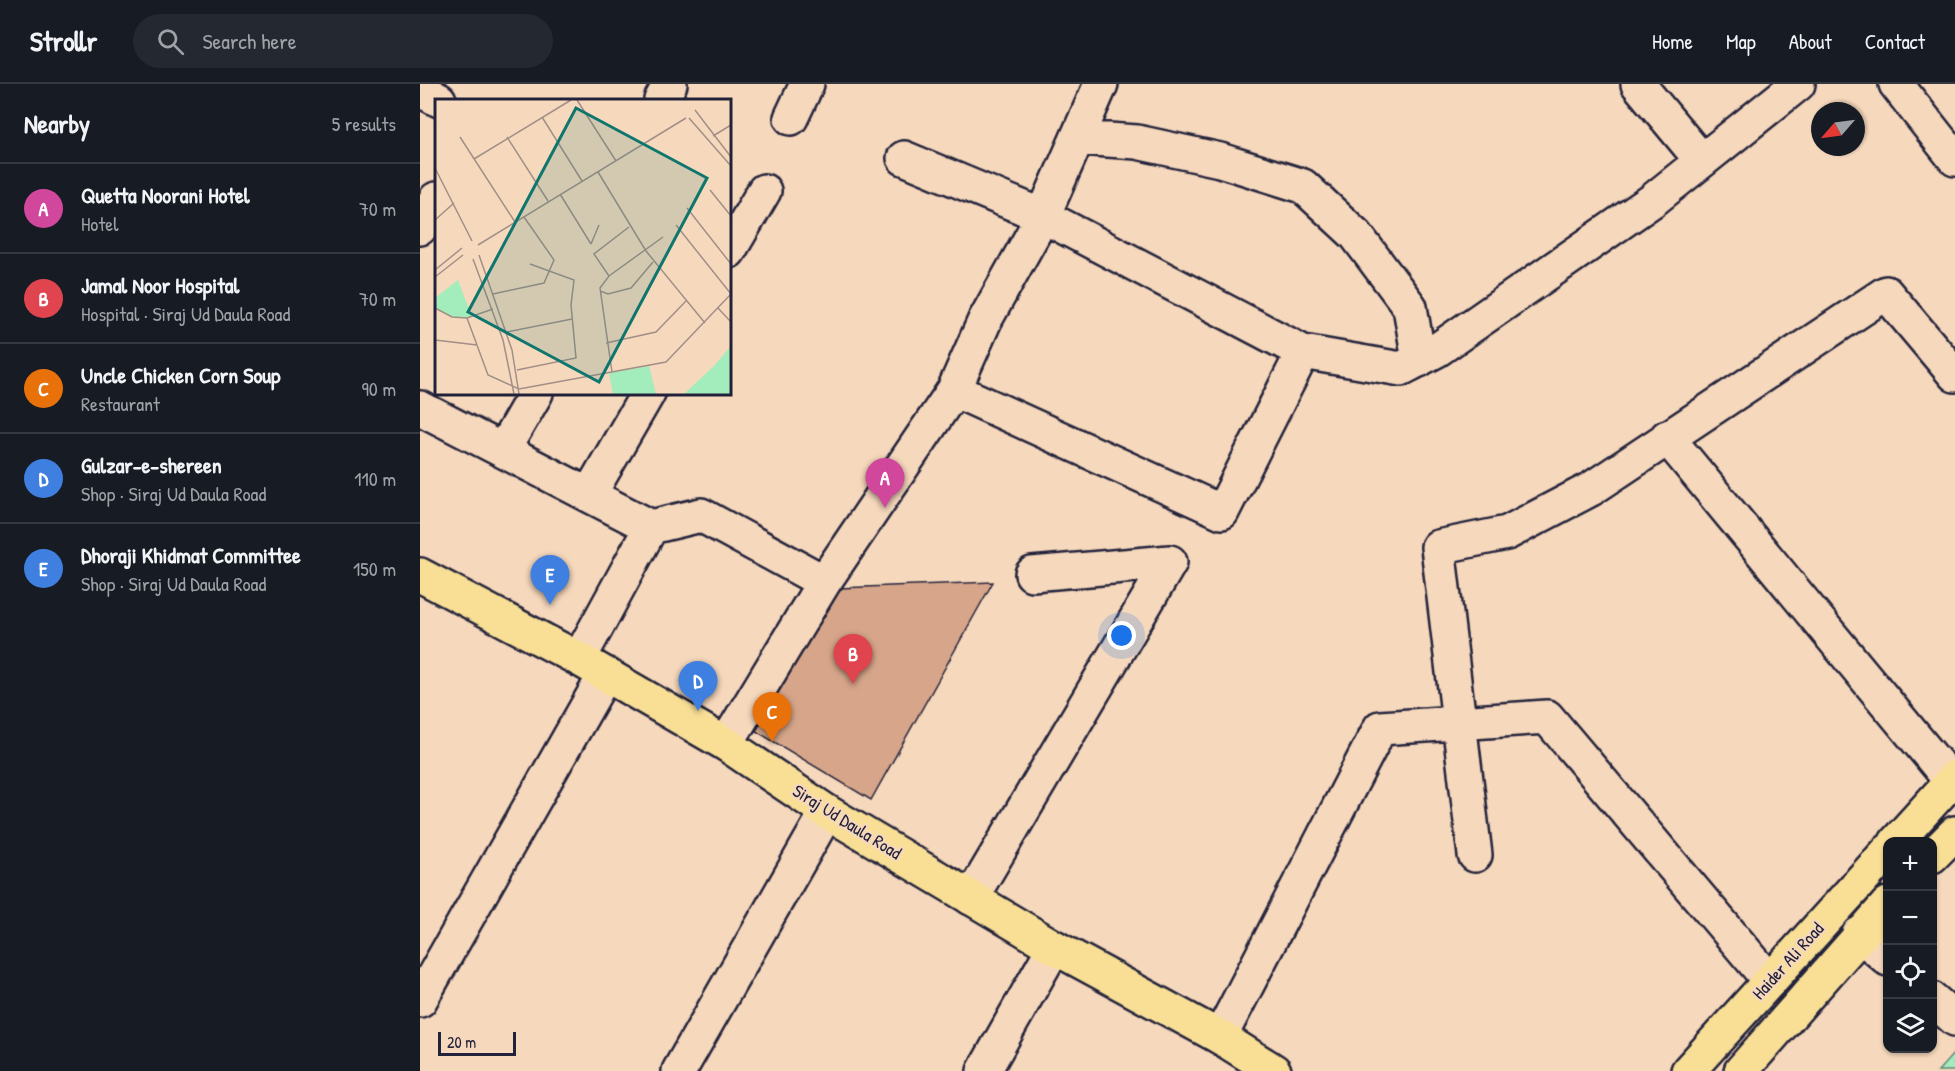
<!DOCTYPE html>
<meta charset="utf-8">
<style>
body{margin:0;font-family:"Patrick Hand",sans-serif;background:#242831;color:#f1f3f6}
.controls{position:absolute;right:18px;bottom:18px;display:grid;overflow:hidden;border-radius:12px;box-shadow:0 2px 4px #0004}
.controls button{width:54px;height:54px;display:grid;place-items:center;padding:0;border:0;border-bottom:2px solid #363941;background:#171b24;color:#f1f3f6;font:30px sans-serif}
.compass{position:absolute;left:1391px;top:18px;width:54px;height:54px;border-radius:50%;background:#171b24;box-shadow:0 2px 4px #0004;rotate:242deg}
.scale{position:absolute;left:18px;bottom:15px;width:78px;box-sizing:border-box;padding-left:6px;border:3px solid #22223b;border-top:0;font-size:16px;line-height:21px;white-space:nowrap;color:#22223b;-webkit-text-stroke:4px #f6d8bc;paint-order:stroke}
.you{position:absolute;left:702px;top:552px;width:21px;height:21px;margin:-15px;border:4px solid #fff;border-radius:50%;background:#1a73e8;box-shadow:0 0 0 9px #1a73e833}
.badge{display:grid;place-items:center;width:39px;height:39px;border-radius:50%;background:#0f766e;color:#fff;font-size:20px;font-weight:700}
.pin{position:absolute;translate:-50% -50px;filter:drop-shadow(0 2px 3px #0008)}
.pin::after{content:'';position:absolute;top:32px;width:21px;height:18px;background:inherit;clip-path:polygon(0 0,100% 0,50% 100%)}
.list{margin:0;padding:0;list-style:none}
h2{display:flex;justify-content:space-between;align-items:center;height:78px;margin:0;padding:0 24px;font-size:26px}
h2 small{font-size:20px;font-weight:400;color:#9ea1a6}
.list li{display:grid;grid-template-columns:39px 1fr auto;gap:18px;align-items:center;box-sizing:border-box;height:90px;padding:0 24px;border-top:2px solid #363941}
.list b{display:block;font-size:22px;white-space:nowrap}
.list p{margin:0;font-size:20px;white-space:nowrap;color:#9ea1a6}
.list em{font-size:20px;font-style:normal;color:#9ea1a6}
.icon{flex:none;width:33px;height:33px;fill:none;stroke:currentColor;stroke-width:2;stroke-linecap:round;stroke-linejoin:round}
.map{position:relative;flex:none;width:1535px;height:987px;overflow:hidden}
header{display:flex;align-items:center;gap:36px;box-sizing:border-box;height:84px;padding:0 30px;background:#171b24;border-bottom:2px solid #363941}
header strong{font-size:28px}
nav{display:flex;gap:33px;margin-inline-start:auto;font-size:21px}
.search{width:420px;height:54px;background:#242831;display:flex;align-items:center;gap:15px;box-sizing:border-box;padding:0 21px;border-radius:33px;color:#9ea1a6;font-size:22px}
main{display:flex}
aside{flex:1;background:#171b24}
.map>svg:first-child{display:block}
.forest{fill:url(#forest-crowns);stroke:#62877b;stroke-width:1.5}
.building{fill:#d7a68a;stroke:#22223b;stroke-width:1.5}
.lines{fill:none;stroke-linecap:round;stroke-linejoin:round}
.minor-casing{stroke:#22223b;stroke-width:38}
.major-casing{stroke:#22223b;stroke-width:38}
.minor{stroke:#f6d8bc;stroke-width:33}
.major{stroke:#f9df96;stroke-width:33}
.labels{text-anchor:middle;stroke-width:4.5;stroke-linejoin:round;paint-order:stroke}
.street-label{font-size:18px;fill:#22223b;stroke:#f6d8bc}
.inset-road{fill:none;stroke:#a18f88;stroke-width:1.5}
.view{fill:#0f766e;fill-opacity:0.15;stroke:#0f766e;stroke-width:3}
.inset-edge{fill:none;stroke:#22223b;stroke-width:3}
</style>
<header>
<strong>Strollr</strong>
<div class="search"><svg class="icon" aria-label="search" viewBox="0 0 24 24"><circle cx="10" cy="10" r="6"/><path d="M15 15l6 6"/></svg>Search here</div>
<nav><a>Home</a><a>Map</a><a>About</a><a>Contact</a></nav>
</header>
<main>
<aside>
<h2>Nearby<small>5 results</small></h2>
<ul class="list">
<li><span class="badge" style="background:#d1479c">A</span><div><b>Quetta Noorani Hotel</b><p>Hotel</p></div><em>70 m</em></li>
<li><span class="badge" style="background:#e0444e">B</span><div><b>Jamal Noor Hospital</b><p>Hospital · Siraj Ud Daula Road</p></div><em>70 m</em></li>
<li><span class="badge" style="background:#e8710a">C</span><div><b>Uncle Chicken Corn Soup</b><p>Restaurant</p></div><em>90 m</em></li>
<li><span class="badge" style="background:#3f7fe0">D</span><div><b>Gulzar-e-shereen</b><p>Shop · Siraj Ud Daula Road</p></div><em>110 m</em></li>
<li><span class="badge" style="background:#3f7fe0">E</span><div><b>Dhoraji Khidmat Committee</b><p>Shop · Siraj Ud Daula Road</p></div><em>150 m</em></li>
</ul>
</aside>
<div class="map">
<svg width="1535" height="987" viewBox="0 0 1535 987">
<defs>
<pattern id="forest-crowns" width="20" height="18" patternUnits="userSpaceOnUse" patternTransform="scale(1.5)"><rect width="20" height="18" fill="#a3ecbb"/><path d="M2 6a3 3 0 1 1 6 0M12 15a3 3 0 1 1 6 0" fill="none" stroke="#8ccaa2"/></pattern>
</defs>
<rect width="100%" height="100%" fill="#f6d8bc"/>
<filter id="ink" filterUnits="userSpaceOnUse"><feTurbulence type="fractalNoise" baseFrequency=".0167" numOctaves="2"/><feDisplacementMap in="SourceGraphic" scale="12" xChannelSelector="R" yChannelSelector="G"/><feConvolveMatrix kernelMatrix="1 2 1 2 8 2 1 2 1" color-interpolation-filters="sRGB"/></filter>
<g filter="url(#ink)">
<path class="forest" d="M1535,968V987H1518Z"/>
<path class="building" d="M573,498L451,716L336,647L419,504Z"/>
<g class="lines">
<g class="minor-casing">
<path id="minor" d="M1218,0L1282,77
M1476,0L1535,75
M0,6L19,16
M241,16L250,0
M371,34L387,0
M659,54L717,58L800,76L883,102L936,151L990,223L999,276
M484,74L623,132L883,268L981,285L1017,266L1233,116L1378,0
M0,144L16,115
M309,167L344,107
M534,306L802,428L883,268
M0,324L231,443
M1247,353L1531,697
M83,366L116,309
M169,411L228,309
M612,490L750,478
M159,575L231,443L281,431L404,498
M306,660L404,498L534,306L565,236L623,132L681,0
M1055,771L1018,463L1087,449L1171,405L1466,209L1535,291
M551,814L750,478
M1439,850L1468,875
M1512,915L1535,935
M0,916L185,591
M800,953L960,644L1127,633L1350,897
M259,987L407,728
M564,987L634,863"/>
</g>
<g class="major-casing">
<path id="major" d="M0,491L159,575L306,660L407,728L634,863L800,953L854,987
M1476,758L1535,693
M1512,772L1535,749
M1268,987L1468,767
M1321,987L1468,820"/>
</g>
<use href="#minor" class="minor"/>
<use href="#major" class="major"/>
</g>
</g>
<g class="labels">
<g class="street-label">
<text transform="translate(427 738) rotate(32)" y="6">Siraj Ud Daula Road</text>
<text transform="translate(1368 877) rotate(-48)" y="6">Haider Ali Road</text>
</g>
</g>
<g transform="translate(15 15)">
<rect width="296" height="296" fill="#f6d8bc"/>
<path d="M23,181L37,218H17L0,209V199ZM295,248V295H249L279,267ZM214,267L221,295H178L174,274Z" fill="#a3ecbb"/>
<path class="inset-road" d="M142,1L181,62M260,11L296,58M107,18L147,82M254,19L296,67M278,37L296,26M25,38L80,123M72,38L113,102M39,60L136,1M0,69L37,142M163,73L211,152L270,224M275,91L296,117M125,95L156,145M252,109L296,165M0,121L19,104M241,126L296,195M156,145L164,126M43,146L251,19M44,156L77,251L84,295M38,160L68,241L79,295M0,171L27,149M174,177L159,155L194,128M0,178L28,156M165,192L173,195L196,189L218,163M58,195L109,184L119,161L89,118M0,209L17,218L32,219L58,210M283,209L296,223M32,219L53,276L84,290L231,263L296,195M72,233L137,220M0,241L42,246M171,244L221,233L251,202M82,271L141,259L136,206L139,181L95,165M177,273L165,189L174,177L228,138"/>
<path class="view" d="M141,9L272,79L164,283L33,213Z"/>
<rect width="296" height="296" class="inset-edge"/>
</g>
</svg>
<div class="controls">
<button>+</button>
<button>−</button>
<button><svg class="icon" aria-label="locate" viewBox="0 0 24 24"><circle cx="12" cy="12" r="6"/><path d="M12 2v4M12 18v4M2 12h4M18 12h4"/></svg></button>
<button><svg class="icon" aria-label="layers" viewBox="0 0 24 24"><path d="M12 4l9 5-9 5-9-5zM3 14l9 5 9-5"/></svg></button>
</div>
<svg class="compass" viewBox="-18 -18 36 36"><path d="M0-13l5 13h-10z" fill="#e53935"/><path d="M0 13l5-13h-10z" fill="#9ea1a6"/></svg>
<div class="scale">20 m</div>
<div class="you"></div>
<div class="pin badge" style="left:465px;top:424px;background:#d1479c">A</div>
<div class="pin badge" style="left:433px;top:600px;background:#e0444e">B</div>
<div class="pin badge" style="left:352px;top:658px;background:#e8710a">C</div>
<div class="pin badge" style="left:278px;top:627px;background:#3f7fe0">D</div>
<div class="pin badge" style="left:130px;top:521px;background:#3f7fe0">E</div>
</div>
</main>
